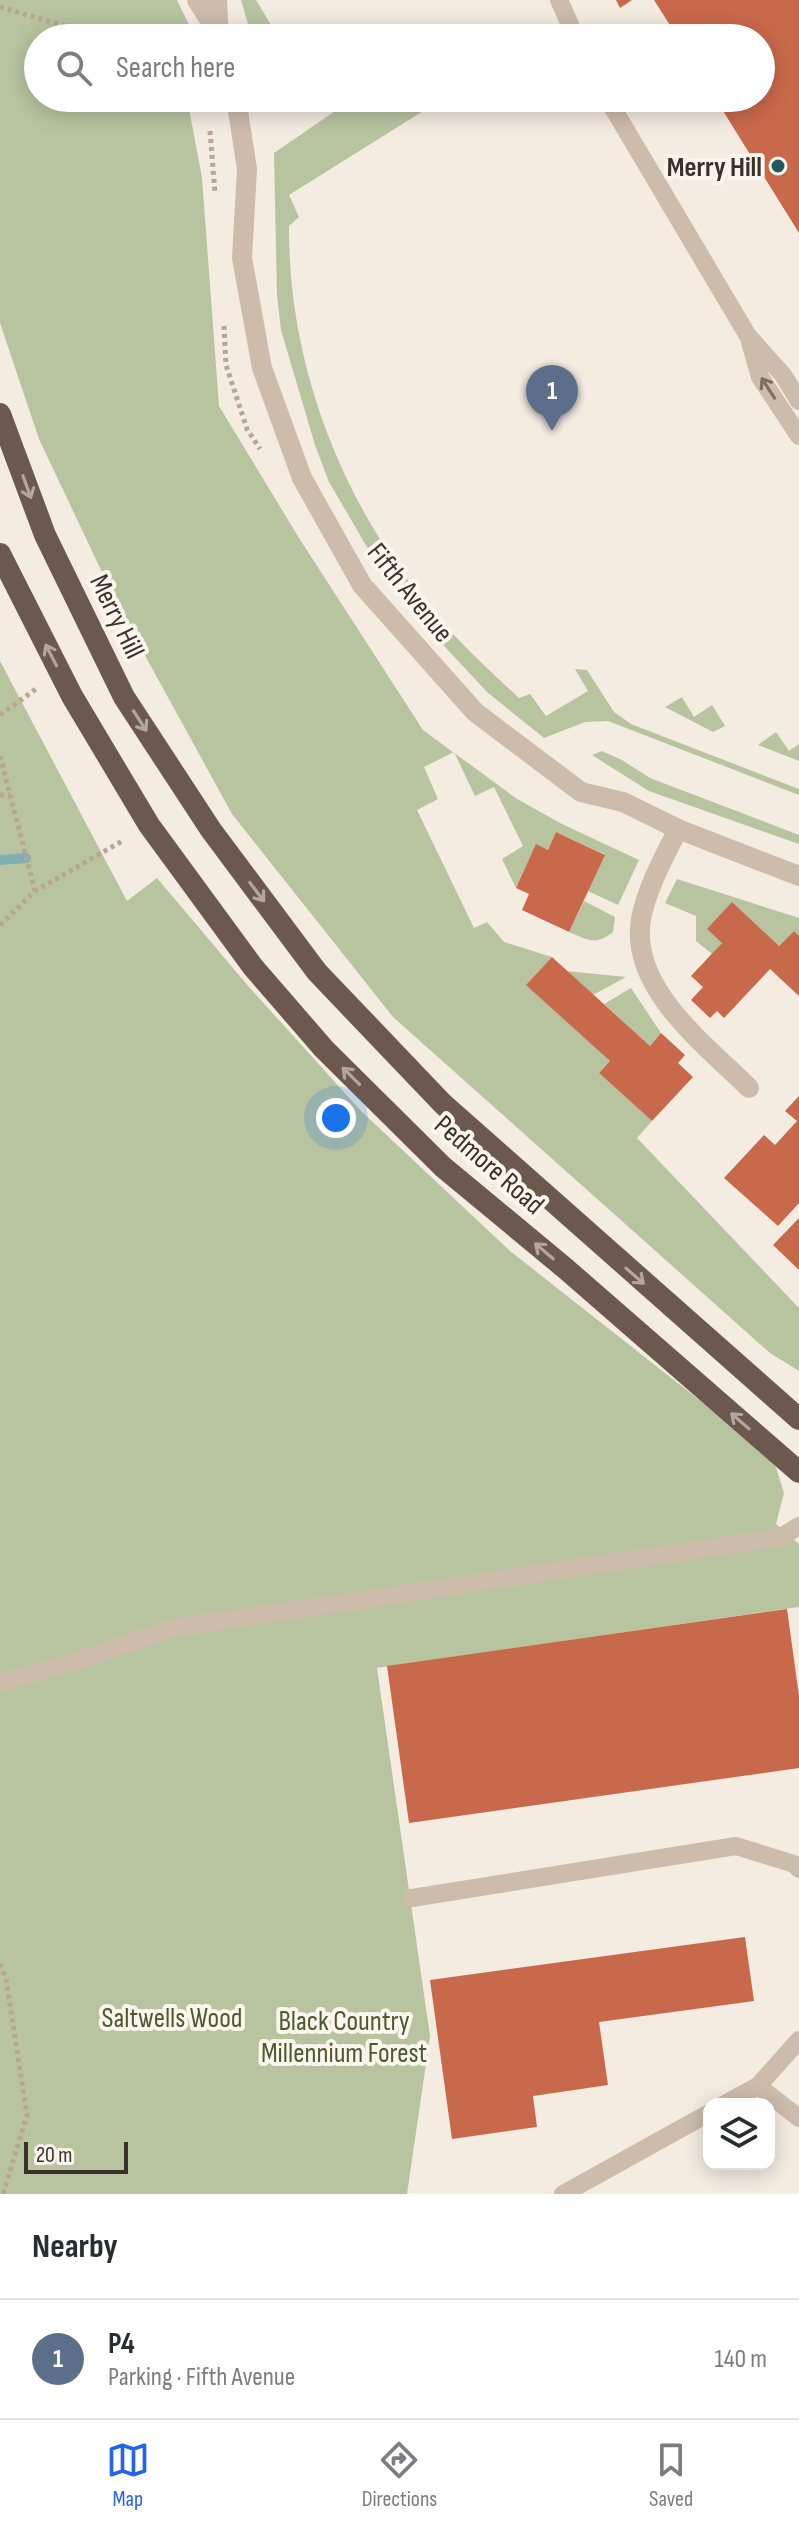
<!DOCTYPE html>
<meta charset="utf-8">
<style>
body{margin:0;font-family:"Sofia Sans Condensed",sans-serif;background:#f7f7f7;color:#2b2b33}
.controls{position:absolute;right:24px;bottom:24px;display:grid;overflow:hidden;border-radius:16px;box-shadow:0 4px 20px #0003}
.controls button{width:72px;height:72px;display:grid;place-items:center;padding:0;border:0;border-bottom:2px solid #e1e1e2;background:#fff;color:#2b2b33;font:40px sans-serif}
.scale{position:absolute;left:24px;bottom:20px;width:104px;box-sizing:border-box;padding-left:8px;border:4px solid #3b302b;border-top:0;font-size:22px;line-height:28px;white-space:nowrap;color:#3b302b;-webkit-text-stroke:6px #fbf5ee;paint-order:stroke}
.you{position:absolute;left:336px;top:1118px;width:28px;height:28px;margin:-20px;border:6px solid #fff;border-radius:50%;background:#1a73e8;box-shadow:0 0 0 12px #1a73e833}
.badge{display:grid;place-items:center;width:52px;height:52px;border-radius:50%;background:#2563eb;color:#fff;font-size:26px;font-weight:700}
.pin{position:absolute;translate:-50% -66px;filter:drop-shadow(0 2px 4px #0008)}
.pin::after{content:'';position:absolute;top:42px;width:28px;height:24px;background:inherit;clip-path:polygon(0 0,100% 0,50% 100%)}
.list{margin:0;padding:0;list-style:none}
h2{display:flex;justify-content:space-between;align-items:center;height:104px;margin:0;padding:0 32px;font-size:34px}
h2 small{font-size:26px;font-weight:400;color:#7c7c81}
.list li{display:grid;grid-template-columns:52px 1fr auto;gap:24px;align-items:center;box-sizing:border-box;height:120px;padding:0 32px;border-top:2px solid #e1e1e2}
.list b{display:block;font-size:30px;white-space:nowrap}
.list p{margin:0;font-size:26px;white-space:nowrap;color:#7c7c81}
.list em{font-size:26px;font-style:normal;color:#7c7c81}
.icon{flex:none;width:44px;height:44px;fill:none;stroke:currentColor;stroke-width:2;stroke-linecap:round;stroke-linejoin:round}
.map{position:relative;flex:none;width:799px;height:2194px;overflow:hidden}
.search{position:absolute;background:#fff;box-shadow:0 4px 20px #0003;left:24px;right:24px;top:24px;height:88px;display:flex;align-items:center;gap:20px;box-sizing:border-box;padding:0 28px;border-radius:44px;color:#7c7c81;font-size:30px}
.sheet{height:224px;background:#fff}
nav{display:flex;justify-content:space-around;align-items:center;box-sizing:border-box;height:112px;border-top:2px solid #e1e1e2;background:#fff;font-size:22px;color:#7c7c81}
nav a{display:grid;justify-items:center;gap:4px}
nav .on{color:#2563eb}
.map>svg:first-child{display:block}
.green{fill:#b8c4a0}
.lines{fill:none;stroke-linecap:round;stroke-linejoin:round}
.stream{stroke:#7fb0b2;stroke-width:10}
.building{fill:#c8694b}
.path{stroke:#b9a596;stroke-width:5;stroke-dasharray:4 4;stroke-linecap:butt}
.service{stroke:#cdbbac;stroke-width:18}
.minor{stroke:#cdbbac;stroke-width:20}
.trunk{stroke:#6c584f;stroke-width:22}
.oneway{stroke:#7d6f65}
.oneway2{stroke:#b4a69e}
.poi-dot{fill:#1f5a5e;stroke:#fbf5ee;stroke-width:3}
.labels{text-anchor:middle;stroke-width:8;stroke-linejoin:round;paint-order:stroke}
.poi-label{font-size:28px;font-weight:bold;fill:#3b302b;stroke:#fbf5ee;text-anchor:end}
.street-label{font-size:28px;fill:#3b302b;stroke:#fbf5ee}
.park-label{font-size:28px;fill:#4a5a2e;stroke:#fbf5ee}
</style>
<div class="map">
<svg width="799" height="2194" viewBox="0 0 799 2194">
<rect width="100%" height="100%" fill="#f4ebe1"/>
<path class="green" d="M0,0H177L193,33L188,38H38V98H187L202,178L219,406L299,538L423,730L517,799L562,824L639,860L618,905L588,891L604,854L556,832L548,850L536,845L516,888L502,859L523,846L494,787L475,796L454,752L424,767L438,799L417,810L474,928L487,922L504,942L552,957L527,984L610,1061L599,1073L652,1121L637,1138L799,1308V1371L770,1353L393,1017L232,814L119,608L39,439L0,323Z
M241,0H256L279,38H252Z
M354,98H444L289,195L299,217L289,226C288,355 335,486 414,588C445,629 482,664 519,698L530,694L546,716L588,691L575,669L587,670L614,712L631,724L799,789V795L608,721L585,722L544,738L487,692L420,620L367,547L329,482L315,445L281,330L277,295L274,153Z
M0,661L127,901L157,878L249,987L362,1112L510,1251L773,1458L784,1493L776,1524L799,1544V1607L377,1668L430,2036L407,2194H0Z
M682,697L694,717L712,705L725,726L713,732L665,707Z
M776,732L789,751L799,744V761L758,745Z
M602,751L622,760L650,778L799,835V844L649,791L592,755Z
M677,879L799,918V936L794,931L779,946L732,903L722,943L712,954L696,941V916L665,903Z
M584,901L615,917L613,932C595,946 589,940 569,932Z
M566,971L626,977L593,995Z
M631,988L661,1033L650,1046L604,1004Z"/>
<g class="lines">
<path class="stream" d="M0,860L26,858"/>
</g>
<path class="building" d="M616,0H632L620,8Z
M654,0H799V233L715,98H761V38H678Z
M556,832L605,855L569,932L522,910L529,894L516,888L536,844L548,850Z
M732,902L779,946L794,931L799,936V996L770,969L724,1018L717,1011L710,1018L691,1000L703,987L691,976L722,943L707,929Z
M552,957L650,1046L661,1033L685,1055L678,1063L693,1077L652,1121L599,1073L610,1061L526,985Z
M799,1096V1203L778,1226L724,1178L764,1135L775,1145L797,1121L785,1111Z
M799,1218V1270L773,1245Z
M787,1609L799,1696V1768L409,1823L387,1666Z
M745,1937L754,2001L599,2022L608,2085L533,2096L537,2127L452,2139L430,1980Z"/>
<g class="lines">
<path class="path" d="M0,7L107,38
M210,131L215,193
M224,326L226,365L247,429L260,449
M0,715L36,689
M0,756L35,891
M0,795H10
M0,925L35,891L124,840
M0,1964L6,1979L27,2115L3,2194"/>
<path class="service" d="M559,0L576,38
M607,98L748,336L783,375L799,401
M750,342L760,377L799,436
M0,1682L71,1663L174,1628L781,1537L799,1526
M412,1898L736,1846L794,1864L799,1869
M799,2040L758,2086L799,2118
M725,2104L758,2086
M563,2194L709,2113"/>
<path class="minor" d="M197,0L217,32
M217,0L219,38
M236,98L247,169L242,258L262,368L302,478L362,585L475,712L581,792L623,802L678,829L799,876
M678,829C664,858 647,887 641,919C629,988 706,1045 749,1088"/>
<path class="trunk" d="M0,414L45,535L124,697L211,830L317,972L443,1104L799,1419
M0,554L72,696L149,825L253,967L324,1049L443,1167L566,1269L799,1472"/>
</g>
<defs><path id="oneway-shaft" d="M-6 0H5M1.5-3L5.5 0L1.5 3" fill="none" stroke-width="1.6" stroke-linecap="round" stroke-linejoin="round" transform="scale(2)"/></defs>
<use class="oneway" href="#oneway-shaft" transform="translate(768 388) rotate(-123)"/>
<g class="oneway2">
<use href="#oneway-shaft" transform="translate(27 487) rotate(70)"/>
<use href="#oneway-shaft" transform="translate(51 655) rotate(-117)"/>
<use href="#oneway-shaft" transform="translate(140 721) rotate(57)"/>
<use href="#oneway-shaft" transform="translate(257 892) rotate(53)"/>
<use href="#oneway-shaft" transform="translate(351 1076) rotate(-135)"/>
<use href="#oneway-shaft" transform="translate(544 1251) rotate(-140)"/>
<use href="#oneway-shaft" transform="translate(635 1276) rotate(41)"/>
<use href="#oneway-shaft" transform="translate(740 1421) rotate(-139)"/>
</g>
<circle class="poi-dot" cx="778" cy="166" r="8"/>
<g class="labels">
<g class="poi-label">
<text x="762" y="176">Merry Hill</text>
</g>
<g class="street-label">
<text transform="translate(411 592) rotate(51)" y="10">Fifth Avenue</text>
<text transform="translate(118 616) rotate(64)" y="10">Merry Hill</text>
<text transform="translate(490 1164) rotate(41)" y="10">Pedmore Road</text>
</g>
<g class="park-label">
<text x="172" y="2027">Saltwells Wood</text>
<text x="344" y="2030">Black Country<tspan x="344" dy="32">Millennium Forest</tspan></text>
</g>
</g>
</svg>
<div class="controls">
<button><svg class="icon" aria-label="layers" viewBox="0 0 24 24"><path d="M12 4l9 5-9 5-9-5zM3 14l9 5 9-5"/></svg></button>
</div>
<div class="scale">20 m</div>
<div class="you"></div>
<div class="pin badge" style="left:552px;top:431px;background:#5c6f8a">1</div>
<div class="search"><svg class="icon" aria-label="search" viewBox="0 0 24 24"><circle cx="10" cy="10" r="6"/><path d="M15 15l6 6"/></svg>Search here</div>
</div>
<section class="sheet">
<h2>Nearby<small></small></h2>
<ul class="list">
<li><span class="badge" style="background:#5c6f8a">1</span><div><b>P4</b><p>Parking · Fifth Avenue</p></div><em>140 m</em></li>
</ul>
</section>
<nav>
<a class="on"><svg class="icon" aria-label="map" viewBox="0 0 24 24"><path d="M3 6l6-2 6 2 6-2v14l-6 2-6-2-6 2zM9 4v14M15 6v14"/></svg>Map</a>
<a><svg class="icon" aria-label="directions" viewBox="0 0 24 24"><path d="M12 3l9 9-9 9-9-9zM9 14v-3h6M13 9l2 2-2 2"/></svg>Directions</a>
<a><svg class="icon" aria-label="saved" viewBox="0 0 24 24"><path d="M7 4h10v16l-5-4-5 4z"/></svg>Saved</a>
</nav>
